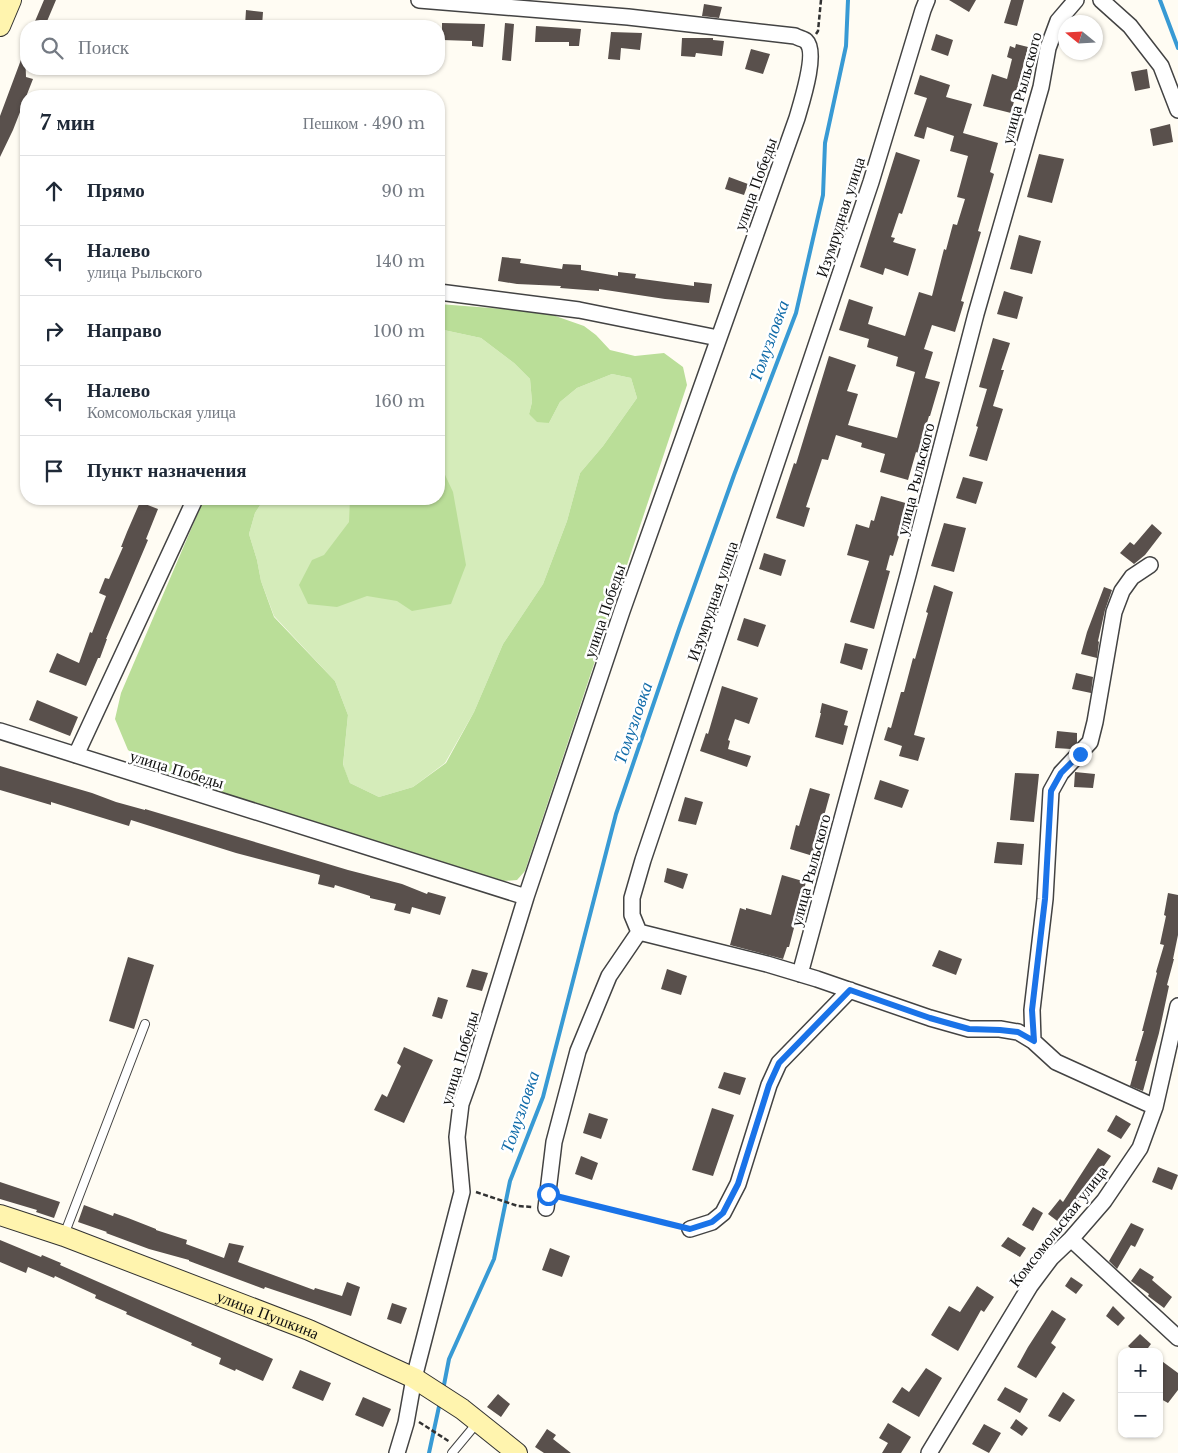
<!DOCTYPE html>
<html lang="ru">
<meta charset="utf-8">
<style>
body{margin:0;font-family:"Libre Baskerville",serif;background:#f2f2f3;color:#1f2937}
.controls{position:absolute;right:15px;bottom:15px;display:grid;overflow:hidden;border-radius:10px;box-shadow:0 1px 4px #0004}
.controls button{width:45px;height:45px;display:grid;place-items:center;padding:0;border:0;border-bottom:1px solid #e0e1e3;background:#fff;color:#1f2937;font:25px sans-serif}
.compass{position:absolute;left:1058px;top:15px;width:45px;height:45px;border-radius:50%;background:#fff;box-shadow:0 1px 4px #0004;rotate:288deg}
.stop{position:absolute;width:15px;height:15px;margin:-11px;border:4px solid #1a73e8;border-radius:50%;background:#fff}
.stop.end{background:#1a73e8;border-color:#fff;box-shadow:0 1px 5px #0008}
.list{margin:0;padding:0;list-style:none}
h2{display:flex;justify-content:space-between;align-items:center;height:65px;margin:0;padding:0 20px;font-size:21px}
h2 small{font-size:16px;font-weight:400;color:#747a83}
.list li{display:grid;grid-template-columns:32px 1fr auto;gap:15px;align-items:center;box-sizing:border-box;height:70px;padding:0 20px;border-top:1px solid #e0e1e3}
.list b{display:block;font-size:19px;white-space:nowrap}
.list p{margin:0;font-size:16px;white-space:nowrap;color:#747a83}
.list em{font-size:16px;font-style:normal;color:#747a83}
.icon{flex:none;width:28px;height:28px;fill:none;stroke:currentColor;stroke-width:2;stroke-linecap:round;stroke-linejoin:round}
.map{position:relative;flex:none;width:1178px;height:1453px;overflow:hidden}
.search{position:absolute;background:#fff;box-shadow:0 1px 4px #0004;left:20px;top:20px;width:425px;height:55px;display:flex;align-items:center;gap:12px;box-sizing:border-box;padding:0 18px;border-radius:20px;color:#747a83;font-size:19px}
.panel{position:absolute;background:#fff;box-shadow:0 1px 4px #0004;left:20px;top:90px;width:425px;height:415px;border-radius:20px}
.map>svg:first-child{display:block}
.green{fill:#d5ecba}
.forest{fill:#bade98}
.lines{fill:none;stroke-linecap:round;stroke-linejoin:round}
.stream{stroke:#389ad4;stroke-width:4}
.building{fill:#59504c}
.lane-casing{stroke:#434343;stroke-width:10}
.street-casing{stroke:#434343;stroke-width:18}
.secondary-casing{stroke:#323232;stroke-width:22}
.path{stroke:#323232;stroke-width:2.5;stroke-dasharray:5 2.5;stroke-linecap:butt}
.lane{stroke:#fff;stroke-width:8}
.street{stroke:#fff;stroke-width:15}
.secondary{stroke:#fff4ae;stroke-width:20}
.route{stroke:#1a73e8;stroke-width:6}
.labels{text-anchor:middle;stroke-width:5;stroke-linejoin:round;paint-order:stroke}
.street-label{font-size:16px;fill:#101010;stroke:#fff}
.water-label{font-size:18px;font-style:italic;fill:#126ca9;stroke:#fff}
</style>
<div class="map">
<svg width="1178" height="1453" viewBox="0 0 1178 1453">
<rect width="100%" height="100%" fill="#fffcf3"/>
<path class="green" d="M439,329L481,338L514,363L530,379L532,402L529,414L549,423L560,402L577,388L612,374L631,378L637,398L603,446L580,473L567,521L543,584L503,644L474,712L445,763L413,787L379,797L350,783L343,766L348,715L335,681L274,616L261,581L257,560L249,534L255,513L264,499H439Z"/>
<path class="forest" d="M439,304L544,312L584,326L596,335L610,350L635,356L664,353L683,367L687,385L525,871L517,880L503,881L187,782L155,769L128,750L115,719L121,693L204,499H264L255,513L249,534L257,560L261,581L274,617L335,681L348,715L343,765L350,783L379,797L413,787L446,763L474,712L503,644L543,584L567,521L580,473L603,446L637,398L631,378L612,374L577,388L560,402L549,423L537,422L529,414L532,402L530,379L514,363L481,338L439,329Z
M439,462L453,492L466,565L451,604L412,611L397,601L367,596L337,607L308,604L299,585L312,560L324,555L349,522L350,499H439Z"/>
<g class="lines">
<path class="stream" d="M1160,0L1178,48
M443,1390L449,1359L494,1259L510,1181L543,1097L616,814L679,629L734,475L796,313L823,195L825,143L846,46L848,0
M429,1453L440,1402"/>
</g>
<path class="building" d="M44,0H56L45,26H33Z
M949,0H976L969,12Z
M1011,0H1024L1017,26L1004,23Z
M704,4L722,7L719,18L702,16Z
M246,10L263,12L262,26H245Z
M442,23L485,24L483,47L472,46V41L442,40Z
M505,23L514,24L511,61L502,60Z
M536,26L581,29L579,46H569V42H535Z
M611,32L642,33L640,50L621,48L620,60L608,59Z
M936,34L953,40L948,56L931,50Z
M682,38H713V40L724,41L722,56L696,53L695,57L681,56Z
M1016,44L1028,47L1011,113L983,106L992,74L1007,79L1012,59L1007,57L1010,46L1015,48Z
M25,49L26,77L33,79L13,130L0,157V116Z
M751,49L770,54L763,74L745,69Z
M1147,69L1150,88L1135,91L1131,72Z
M920,75L950,85L946,97L972,104L963,133L998,143L990,172L994,174L978,231L981,232L961,301L964,302L955,332L932,325L924,349L933,352L925,378L940,382L930,416H929L918,453L916,452L908,480L880,472L885,454L861,447L862,443L836,435L828,460L822,459L806,507L810,508L804,527L776,518L794,463L796,464L829,356L856,365L847,391L858,394L848,425L897,438L915,372L896,366L898,357L867,347L869,339L839,330L849,299L873,307L868,324L905,336L919,292L932,296L944,249L946,250L953,224L957,225L965,199L957,197L968,156L950,151L954,136L927,127L924,139L914,136L927,98L914,94Z
M1170,124L1173,142L1153,146L1150,129Z
M896,152L920,160L902,214L899,213L891,237L895,238L893,242L916,249L908,276L885,268L883,275L860,267Z
M1039,154L1064,159L1052,203L1027,197Z
M729,177L748,184L744,195L725,189Z
M1019,235L1041,241L1032,274L1010,269Z
M502,257L521,259L520,263L562,269L563,264L581,265V270L618,276V272L636,274L635,278L694,286V282L712,284L709,303L665,299L599,289V291L560,288L561,286L517,284L498,281Z
M1004,291L1023,297L1017,319L997,314Z
M993,338L1010,343L1001,370H1004L993,406L1003,409L987,461L969,456L978,427L976,426L987,389L979,387Z
M963,477L983,482L976,504L956,498Z
M881,496L909,504L893,556L890,555L886,570L890,571L874,629L850,622L869,561L847,555L856,524L869,528L871,520L874,521Z
M140,502L158,509L146,539L148,540L106,639H107L100,658H98L86,686L49,672L57,653L79,663L90,632L92,633L106,596L99,593L105,578L109,579L123,547H121L127,532Z
M944,523L966,528L954,572L931,566Z
M1152,524L1162,533L1145,555L1134,564L1120,553L1130,542L1134,545Z
M764,553L786,560L781,576L759,569Z
M934,585L953,592L914,735L925,738L918,761L899,756L902,746L884,740L888,727L891,728L901,692H904L913,658L915,659L928,613L926,612Z
M1104,587L1112,590L1105,610L1098,641L1099,642L1097,658L1081,654L1087,632Z
M744,618L766,625L758,647L737,640Z
M845,643L868,649L862,670L840,663Z
M1076,673L1093,677L1091,693L1072,689Z
M722,686L758,698L749,724L735,719L728,740L730,741L728,749L751,756L747,767L700,751L706,733L708,734Z
M37,700L78,717L70,736L29,720Z
M822,703L848,711L844,725L848,726L843,745L815,737L821,713H820Z
M1057,731L1077,733V743L1071,749L1055,748Z
M0,766L92,793L116,802L145,810V809L348,870L402,884L427,894L428,892L446,897L440,915L412,907L410,914L394,910L396,904L370,898V896L335,885L334,888L318,884L320,875L236,853L131,820L129,826L51,802V805L0,790Z
M1075,772L1095,774L1093,788L1074,787Z
M1015,773L1039,774L1034,822L1010,820Z
M880,780L909,790L902,808L874,799Z
M810,788L830,794L813,856L790,849L796,825L799,826Z
M685,797L703,802L696,825L678,821Z
M997,842L1024,844L1022,865L994,863Z
M667,868L688,874L683,889L664,882Z
M782,875L806,882L789,947H787L783,959L730,945L740,908L746,910V908L771,915Z
M1168,893L1178,895V935L1173,959H1174L1167,985L1169,986L1159,1033L1143,1091L1130,1086L1137,1061H1135L1144,1031H1142L1157,973L1156,972L1164,945L1160,944L1166,916L1164,915Z
M939,950L962,959L956,975L932,966Z
M128,957L154,965L134,1029L109,1021Z
M472,969L488,973L482,991L466,987Z
M667,969L687,976L681,995L661,989Z
M438,997L448,1000L442,1019L432,1016Z
M404,1047L433,1060L404,1123L374,1110L382,1094L387,1097L401,1066L397,1063Z
M724,1072L746,1078L740,1095L718,1088Z
M712,1108L734,1115L713,1176L692,1170Z
M589,1113L608,1119L601,1139L583,1133Z
M1116,1115L1131,1124L1121,1139L1107,1131Z
M1098,1148L1111,1156L1082,1197L1060,1223L1048,1214L1060,1199L1063,1202Z
M581,1156L598,1163L592,1180L575,1174Z
M1158,1167L1178,1175L1172,1190L1152,1182Z
M0,1182L60,1202L54,1218L36,1212L37,1210L0,1199Z
M84,1205L113,1216L114,1213L128,1218L156,1229V1230L187,1240L186,1244L224,1258L229,1243L244,1246L238,1262L314,1290L315,1288L342,1296L347,1282L360,1287L351,1316L265,1287L264,1289L189,1261V1260L149,1249L106,1233L107,1232L78,1222Z
M1033,1207L1043,1213L1033,1231L1022,1225Z
M1131,1223L1144,1229L1135,1247L1131,1245L1117,1269L1109,1261Z
M1008,1237L1026,1248L1020,1257L1001,1246Z
M0,1240L41,1257L42,1255L61,1263L60,1265L273,1359L263,1381L236,1369L235,1371L219,1364L221,1358L191,1345L192,1343L126,1314L127,1312L95,1298L96,1295L55,1276L54,1278L28,1267L26,1273L0,1262Z
M550,1248L570,1256L562,1277L542,1270Z
M1140,1268L1154,1277L1152,1280L1172,1297L1164,1308L1148,1296L1149,1294L1131,1281Z
M1071,1277L1083,1285L1076,1294L1065,1286Z
M977,1286L994,1297L984,1312L981,1310L958,1351L931,1335L949,1306L960,1312Z
M392,1303L407,1308L401,1324L387,1319Z
M1113,1306L1125,1318L1118,1326L1106,1316Z
M1052,1310L1066,1319L1051,1343L1056,1347L1036,1378L1017,1367L1028,1347Z
M1140,1334L1151,1344L1145,1352H1135L1128,1346Z
M1159,1359L1178,1373V1390L1168,1403L1159,1398Z
M926,1368L942,1378L919,1417L892,1402L902,1387L909,1392Z
M300,1370L331,1383L323,1401L292,1388Z
M1005,1387L1028,1399L1020,1413L997,1400Z
M1063,1392L1075,1400L1060,1422L1048,1416Z
M498,1394L510,1404L501,1417L487,1407Z
M363,1397L391,1409L383,1427L355,1415Z
M1016,1419L1028,1428L1022,1436L1010,1428Z
M888,1423L911,1437L901,1453H882L888,1443L879,1438Z
M984,1424L1001,1433L989,1453L972,1444Z
M547,1429L556,1435L553,1439L571,1453H544L535,1447Z"/>
<g class="lines">
<g class="lane-casing">
<path id="lane" d="M64,1235L145,1024
M452,1453L477,1423"/>
</g>
<g class="street-casing">
<path id="street" d="M1101,0L1130,26L1161,66L1178,110
M439,292L579,310L718,338
M0,731L526,897
M76,755L195,499
M639,932L767,964L817,979L930,1018L969,1029H1000L1018,1032L1033,1041L1056,1062L1155,1107
M800,974L908,575L976,314L1041,87L1048,48L1058,21L1076,0
M1033,1041L1032,1010L1045,899L1051,791L1061,773L1090,742L1095,722L1114,612L1122,591L1132,577L1150,565
M546,1208L554,1142L578,1051L609,976L639,932L632,915V898L643,860L871,182L923,10L927,0
M690,1229L712,1222L723,1213L738,1184L769,1085L779,1063L850,990
M1071,1239L1178,1338
M397,1453L406,1423L414,1378L462,1192L457,1137L461,1104L471,1076L526,897L622,611L797,118C801,104 818,52 806,41C804,39 798,38 795,36L628,17L419,0
M929,1453L1030,1286L1051,1258L1071,1239L1104,1201L1140,1148L1155,1107L1178,1006"/>
</g>
<g class="secondary-casing">
<g id="secondary">
<path d="M0,26L11,0"/>
<path id="s1" d="M0,1215L64,1236L309,1330L414,1378L462,1409L517,1453"/>
</g>
</g>
<path class="path" d="M816,34L818,31L821,0
M476,1192L518,1206L533,1207
M560,1197L679,1226
M419,1422L450,1442"/>
<use href="#lane" class="lane"/>
<use href="#street" class="street"/>
<use href="#secondary" class="secondary"/>
</g>
<g class="lines">
<path class="route" d="M548,1194L690,1229L712,1222L723,1213L738,1184L769,1085L779,1063L850,990L930,1018L969,1029L1000,1030L1018,1032L1034,1041L1032,1010L1045,899L1051,791L1061,773L1080,754"/>
</g>
<g class="labels">
<g class="street-label">
<text transform="translate(1021 88) rotate(-75)" y="6">улица Рыльского</text>
<text transform="translate(755 184) rotate(-70)" y="6">улица Победы</text>
<text transform="translate(840 217) rotate(-72)" y="6">Изумрудная улица</text>
<text transform="translate(915 479) rotate(-76)" y="6">улица Рыльского</text>
<text transform="translate(712 601) rotate(-71)" y="6">Изумрудная улица</text>
<text transform="translate(604 611) rotate(-71)" y="6">улица Победы</text>
<text transform="translate(177 769) rotate(17)" y="6">улица Победы</text>
<text transform="translate(810 870) rotate(-75)" y="6">улица Рыльского</text>
<text transform="translate(459 1058) rotate(-73)" y="6">улица Победы</text>
<text transform="translate(1058 1226) rotate(-52)" y="6">Комсомольская улица</text>
<text dy="6" stroke="none"><textPath href="#s1" startOffset="286">улица Пушкина</textPath></text>
</g>
<g class="water-label">
<text transform="translate(769 341) rotate(-70)" y="6">Томузловка</text>
<text transform="translate(633 723) rotate(-71)" y="6">Томузловка</text>
<text transform="translate(520 1112) rotate(-71)" y="6">Томузловка</text>
</g>
</g>
</svg>
<div class="controls">
<button>+</button>
<button>−</button>
</div>
<svg class="compass" viewBox="-18 -18 36 36"><path d="M0-13l5 13h-10z" fill="#e53935"/><path d="M0 13l5-13h-10z" fill="#747a83"/></svg>
<div class="stop" style="left:548px;top:1194px"></div>
<div class="stop end" style="left:1080px;top:754px"></div>
<div class="search"><svg class="icon" aria-label="search" viewBox="0 0 24 24"><circle cx="10" cy="10" r="6"/><path d="M15 15l6 6"/></svg>Поиск</div>
<section class="panel">
<h2>7 мин<small>Пешком · 490 m</small></h2>
<ul class="list">
<li><svg class="icon" aria-label="ahead" viewBox="0 0 24 24"><path d="M12 20V5M6 11l6-6 6 6"/></svg><div><b>Прямо</b></div><em>90 m</em></li>
<li><svg class="icon" aria-label="left" viewBox="0 0 24 24"><path d="M17 20v-9H6M10 6l-5 5 5 5"/></svg><div><b>Налево</b><p>улица Рыльского</p></div><em>140 m</em></li>
<li><svg class="icon" aria-label="right" viewBox="0 0 24 24"><path d="M7 20v-9h11M14 6l5 5-5 5"/></svg><div><b>Направо</b></div><em>100 m</em></li>
<li><svg class="icon" aria-label="left" viewBox="0 0 24 24"><path d="M17 20v-9H6M10 6l-5 5 5 5"/></svg><div><b>Налево</b><p>Комсомольская улица</p></div><em>160 m</em></li>
<li><svg class="icon" aria-label="arrive" viewBox="0 0 24 24"><path d="M6 21V4h12l-3 4 3 4H6"/></svg><div><b>Пункт назначения</b></div></li>
</ul>
</section>
</div>
